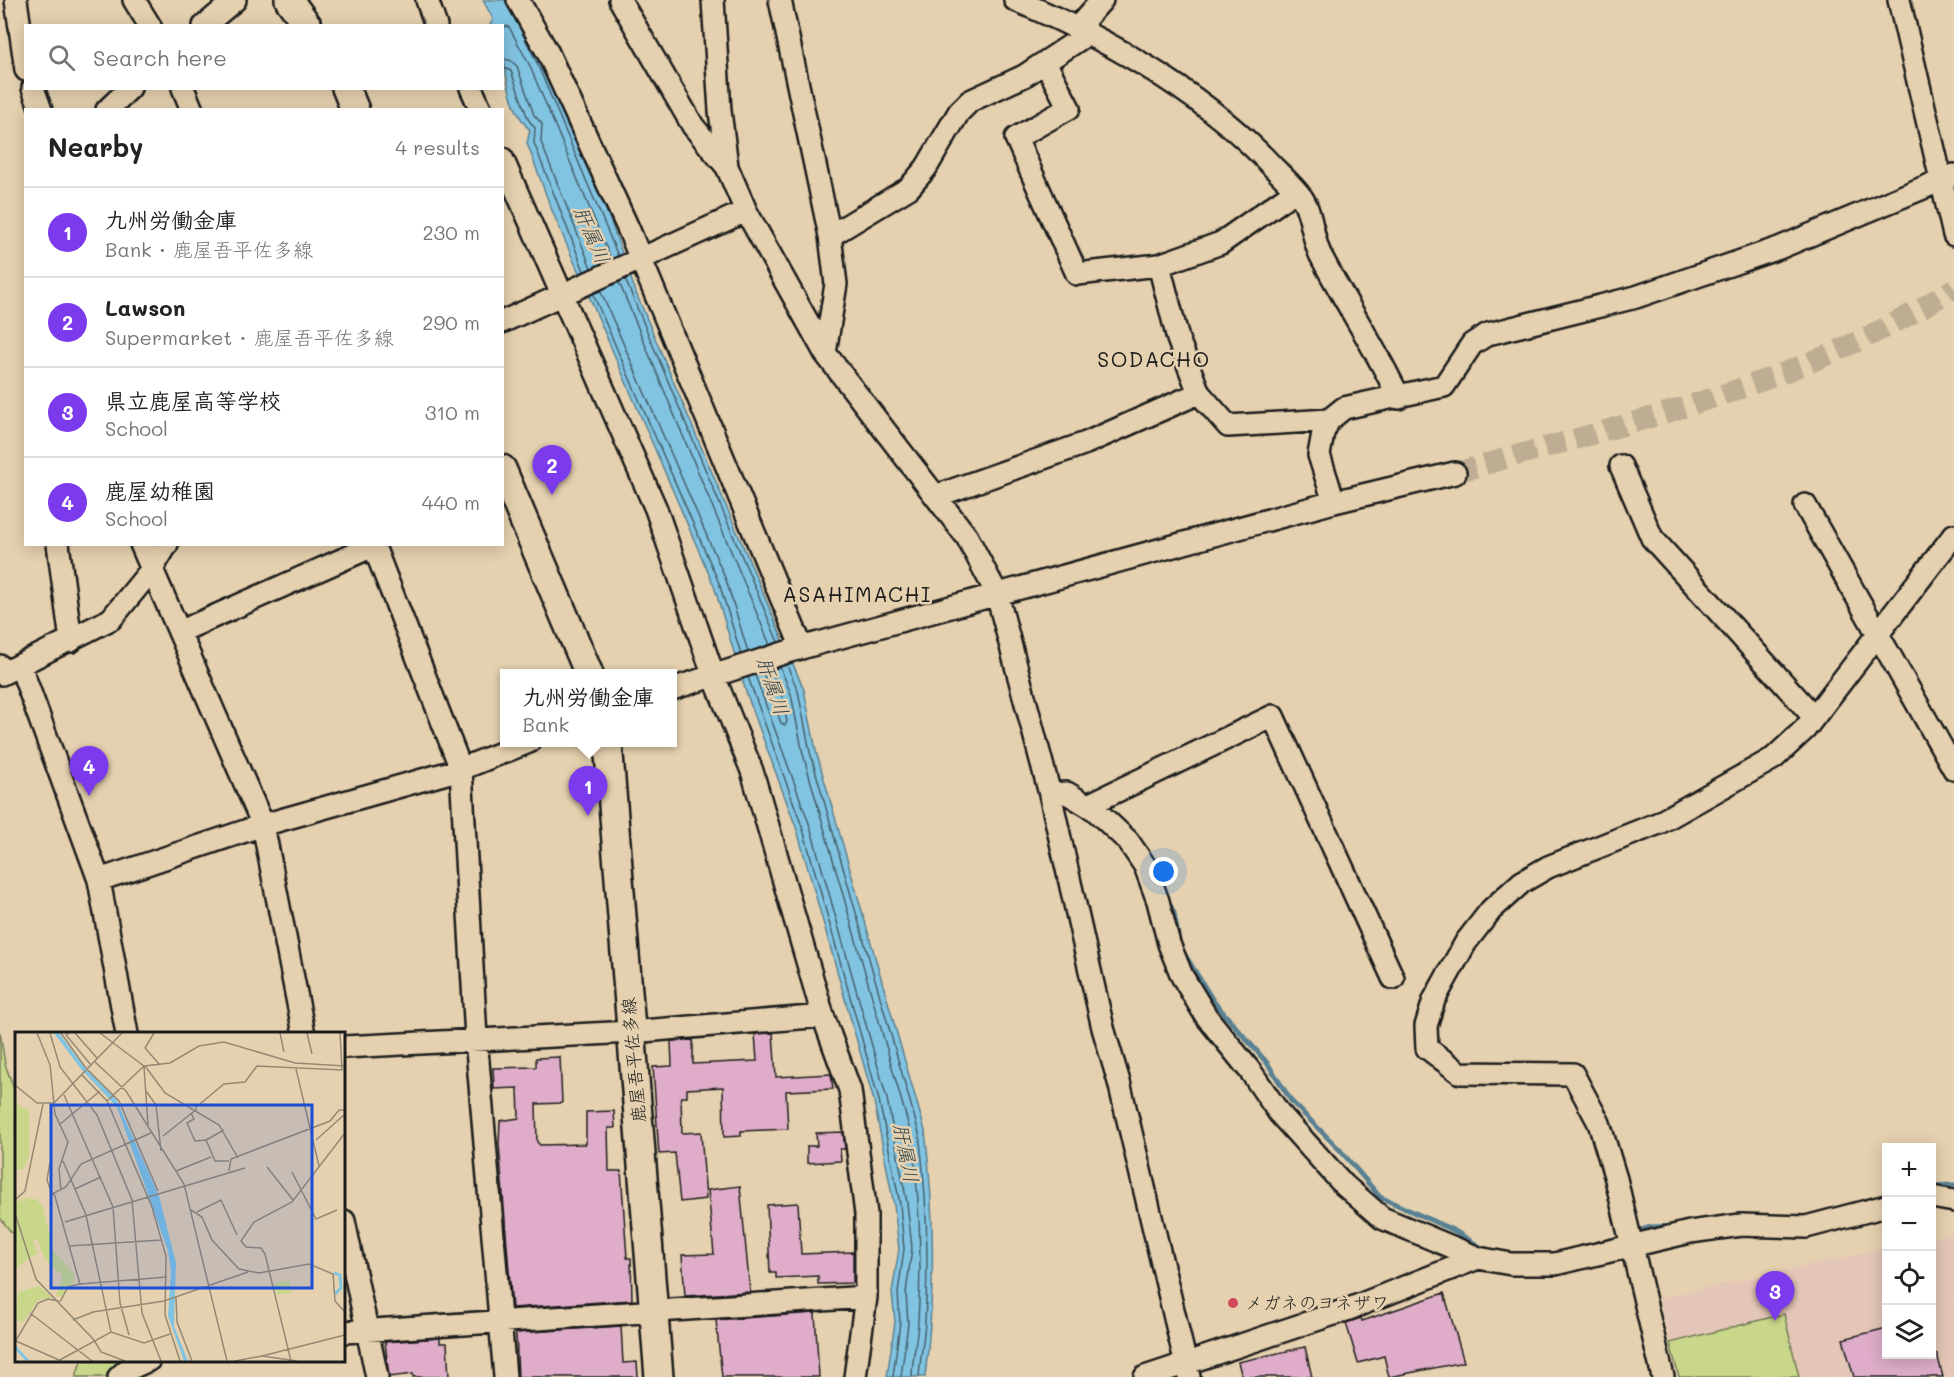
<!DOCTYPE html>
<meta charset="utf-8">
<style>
body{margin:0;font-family:Mali,"Klee One",sans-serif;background:#f6f6f6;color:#222}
.controls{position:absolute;right:18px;bottom:18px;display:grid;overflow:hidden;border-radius:0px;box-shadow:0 3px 15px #0003}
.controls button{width:54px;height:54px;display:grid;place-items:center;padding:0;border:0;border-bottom:2px solid #e0e0e0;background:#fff;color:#222;font:30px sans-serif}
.you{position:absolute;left:1164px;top:872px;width:21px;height:21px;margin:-15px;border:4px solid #fff;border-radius:50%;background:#1a73e8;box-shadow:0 0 0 9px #1a73e833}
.badge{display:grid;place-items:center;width:39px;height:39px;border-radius:50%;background:#7c3aed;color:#fff;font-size:20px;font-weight:700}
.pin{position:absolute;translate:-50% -50px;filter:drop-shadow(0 2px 3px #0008)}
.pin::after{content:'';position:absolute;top:32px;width:21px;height:18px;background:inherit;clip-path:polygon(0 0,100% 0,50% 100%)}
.popup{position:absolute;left:500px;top:669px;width:177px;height:78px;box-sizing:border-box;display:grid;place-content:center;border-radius:0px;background:#fff;filter:drop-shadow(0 2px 4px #0005);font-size:20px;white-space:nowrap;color:#767676}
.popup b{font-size:22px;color:#222}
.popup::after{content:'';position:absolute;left:50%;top:100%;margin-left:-12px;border:12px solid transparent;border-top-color:#fff}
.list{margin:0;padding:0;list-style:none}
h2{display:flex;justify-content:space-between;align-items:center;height:78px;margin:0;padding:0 24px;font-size:26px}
h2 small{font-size:20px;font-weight:400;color:#767676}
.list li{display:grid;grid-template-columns:39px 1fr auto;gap:18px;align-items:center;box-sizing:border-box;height:90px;padding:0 24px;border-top:2px solid #e0e0e0}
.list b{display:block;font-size:22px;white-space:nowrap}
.list p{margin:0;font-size:20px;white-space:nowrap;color:#767676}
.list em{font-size:20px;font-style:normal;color:#767676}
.icon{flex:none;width:33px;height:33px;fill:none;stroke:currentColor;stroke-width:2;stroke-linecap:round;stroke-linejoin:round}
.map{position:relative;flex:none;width:1954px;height:1377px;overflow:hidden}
.search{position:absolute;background:#fff;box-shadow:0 3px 15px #0003;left:24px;top:24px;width:480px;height:66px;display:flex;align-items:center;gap:15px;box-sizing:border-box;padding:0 21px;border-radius:0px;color:#767676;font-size:22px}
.panel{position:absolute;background:#fff;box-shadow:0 3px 15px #0003;left:24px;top:108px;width:480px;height:438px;border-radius:0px}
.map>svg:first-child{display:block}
.built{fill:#e3c6b7}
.green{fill:#c9d78b;stroke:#727a54;stroke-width:1.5}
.water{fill:#81c4e2;stroke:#598193;stroke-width:1.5}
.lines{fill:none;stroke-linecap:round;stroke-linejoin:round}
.shore{stroke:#445f6b;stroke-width:1.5}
.stream{stroke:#598193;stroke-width:5}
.building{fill:#dfadc9;stroke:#1c1c1c;stroke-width:1.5}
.minor-tunnel{stroke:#bdad92;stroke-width:21;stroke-dasharray:21 10;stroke-linecap:butt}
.minor-casing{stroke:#1c1c1c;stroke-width:26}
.major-casing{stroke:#1c1c1c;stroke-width:32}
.minor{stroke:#e5d1af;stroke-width:21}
.major{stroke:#e5d1af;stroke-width:27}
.poi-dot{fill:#d1495b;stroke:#e5d1af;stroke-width:2}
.labels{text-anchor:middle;stroke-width:5;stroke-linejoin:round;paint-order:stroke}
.street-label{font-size:18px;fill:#1c1c1c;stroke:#e5d1af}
.poi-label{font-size:18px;fill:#1c1c1c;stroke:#e5d1af;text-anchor:start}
.water-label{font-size:20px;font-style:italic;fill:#35464e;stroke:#e5d1af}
.quarter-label{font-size:21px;letter-spacing:1.5px;fill:#1c1c1c;stroke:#e5d1af}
.inset-river{fill:none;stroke:#81c4e2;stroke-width:3}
.inset-road{fill:none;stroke:#958974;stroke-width:1.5}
.view{fill:#1d4ed8;fill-opacity:0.15;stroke:#1d4ed8;stroke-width:3}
.inset-edge{fill:none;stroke:#1c1c1c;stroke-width:3}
</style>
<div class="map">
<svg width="1954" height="1377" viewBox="0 0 1954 1377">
<rect width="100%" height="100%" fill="#e5d1af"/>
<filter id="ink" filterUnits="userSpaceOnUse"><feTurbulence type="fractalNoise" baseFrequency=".0167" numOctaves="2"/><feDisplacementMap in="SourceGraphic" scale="12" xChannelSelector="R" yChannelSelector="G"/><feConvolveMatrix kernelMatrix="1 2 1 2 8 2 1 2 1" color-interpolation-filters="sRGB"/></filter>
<g filter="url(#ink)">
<path class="built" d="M1954,1233V1377H1679L1659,1298L1886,1248V1354H1932V1238Z"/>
<path class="green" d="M0,1032L5,1064L16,1094V1238L0,1218Z
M1784,1314L1799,1377H1679L1670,1343Z
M81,1361V1360L119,1361L106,1377H76Z"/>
<path class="water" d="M483,0H511C560,93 602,192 636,293L804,690L816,751L925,1131C935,1214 935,1295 925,1377H887L895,1322L892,1292L899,1249L894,1205L874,1101L797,830L746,692L714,586L551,208L527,143L530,130C506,107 503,57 502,26L490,25L493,19Z"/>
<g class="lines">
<path class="shore" d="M506,0L536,61L618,256
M502,31L506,26L509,27L529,64L611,259
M502,59L510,60L517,66L534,115L542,124L541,142L591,268
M502,67L511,71L528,119L535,128L534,143L584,271
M625,279L778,642
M619,282L770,645
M600,290L726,580L748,652
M593,294L719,583L741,654
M787,665L798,691L810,752L919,1133C927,1196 929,1258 925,1322C924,1340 920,1359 919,1377
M780,667L791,694L803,754L911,1134C920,1197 922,1259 918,1322C917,1341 912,1359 912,1377
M763,672L781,723L785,725L787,722L782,696L771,670
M755,675L810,826L887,1099L907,1203L912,1248L906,1293L908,1323L901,1377
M748,677L803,829L879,1100L900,1204L904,1249L898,1293L900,1322L893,1377"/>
<path class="stream" d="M1167,899L1174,913L1179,942
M1182,950L1214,1002L1268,1064L1292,1102L1340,1150L1380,1197L1455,1231L1487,1251
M1932,1186L1954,1185
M1635,1232L1651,1227L1676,1226"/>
</g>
<path class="building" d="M773,1033L776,1077L831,1074L833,1089L786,1091L788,1129L741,1131V1136L724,1137L723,1087L687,1089V1097H681L682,1133L701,1132L706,1199L680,1202L675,1153L659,1154L653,1067L672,1066L671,1041L693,1040V1064L757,1061L755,1034Z
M560,1057L562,1103L536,1104L537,1142L540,1145L586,1144V1112L614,1111L615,1128H608L609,1171H621L627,1258H631L632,1300L512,1308L499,1144L500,1121L519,1118L518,1088L494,1089L493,1068L536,1067V1058Z
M843,1132L845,1149H840L841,1161L807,1163V1146H817L816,1133Z
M740,1186L750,1292L685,1296L682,1255L714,1254L708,1190Z
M798,1203L801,1254L853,1252V1283L818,1284V1276L776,1278V1273H770L767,1205Z
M1444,1293L1464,1362L1389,1377L1384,1356L1358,1363L1346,1323L1361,1318L1362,1321Z
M815,1313L819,1377H722L716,1320Z
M621,1326L623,1363L637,1362L638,1377H518L516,1333Z
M1887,1328V1354H1937L1943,1377H1854L1843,1339Z
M440,1338V1343H447L449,1377H413V1374L389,1377L385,1342Z
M1305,1347L1312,1377H1242L1238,1362Z"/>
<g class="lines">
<path class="minor-tunnel" d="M1455,473C1622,424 1807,384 1954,288"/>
<g class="minor-casing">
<path id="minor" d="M16,0L26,70
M134,0L150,26
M427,0L436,26
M518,0L548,53L628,228L802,648
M620,0L693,126L727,167L746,211L825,353L967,537L997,594L1050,794L1103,1028L1119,1082L1189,1377
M713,0L720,111L727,166
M780,0L830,236L836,284L825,353
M1015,0C1108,39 1205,94 1274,168C1283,177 1294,187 1302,198C1312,213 1312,237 1320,254C1345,303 1376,348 1399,398
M1899,0L1954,235
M204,26L235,0
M1078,27L1102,0
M1045,62L1069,108L1016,138L1077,274L1159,265L1178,339L1199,393L1228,426L1329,420
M33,88L41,110
M183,88L192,110
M471,88L481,110
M107,110L130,88
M502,158L656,509L713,674L752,771L823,1016L850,1090L866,1214V1297L855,1377
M830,236L909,188L926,168L959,112L970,101L1024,76L1089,33
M1159,265L1221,243L1295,191
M502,322L746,211
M1621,466L1652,538L1814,717
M936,496L1086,443L1199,393
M1334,502L1319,455L1323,433L1329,420L1344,408L1444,386L1472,344L1488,334L1636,297L1779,248L1954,175
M1805,505L1954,769
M58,544L71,641
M141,544L263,825L304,1034
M373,544L461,769L476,1038L505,1377
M179,632L373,546
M20,665L99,880L127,1034
M0,666L2,674L111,619L152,569L167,544
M672,689L790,651L1334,502L1455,473
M1050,794L1067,793L1095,810L1128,841L1145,866L1158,901L1169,944L1182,976L1206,1016L1251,1072L1279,1113L1344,1185L1382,1218L1478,1258L1511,1264H1555L1690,1232L1741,1225L1806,1227L1886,1206
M1088,805L1273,716L1393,978
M99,880L263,825L461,769L529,742
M344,1047L631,1032L823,1016
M1932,1197L1954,1201
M344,1221L377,1377
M344,1332L866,1297
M119,1377L127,1370L149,1360
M1145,1377L1349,1309L1478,1258
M1663,1377L1616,1179L1599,1123L1573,1074L1460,1073L1427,1048L1426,1026L1434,1000L1466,942L1491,910L1522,882L1548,867L1659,823L1774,758L1805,729L1954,535"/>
</g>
<g class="major-casing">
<path id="major" d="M289,0L308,26
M346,88L355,110
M502,469L589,674
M608,742L659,1377"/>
</g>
<use href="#minor" class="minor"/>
<use href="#major" class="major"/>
</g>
</g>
<circle class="poi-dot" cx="1233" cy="1303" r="6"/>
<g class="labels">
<g class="street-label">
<text transform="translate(634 1060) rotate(-95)" y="6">鹿屋吾平佐多線</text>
</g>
<g class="poi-label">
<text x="1245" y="1309">メガネのヨネザワ</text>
</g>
<g class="water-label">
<text transform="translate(592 235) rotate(67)" y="7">肝属川</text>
<text transform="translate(773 686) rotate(72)" y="7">肝属川</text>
<text transform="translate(906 1153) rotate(79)" y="7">肝属川</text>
</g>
<g class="quarter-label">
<text x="1154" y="367">SODACHO</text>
<text x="857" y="602">ASAHIMACHI</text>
</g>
</g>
<g transform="translate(15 1032)">
<rect width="330" height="330" fill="#e5d1af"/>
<path d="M0,64L4,74L14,78V124L9,137L0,138ZM8,166L21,167L27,173L39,220L59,242V251L51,255L48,265L41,264L48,244L29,226L22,207L18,209L23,221L0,236V170L7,167L13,183ZM274,248L277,260L262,263L259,252ZM24,254L37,266L23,268L8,290L0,287L3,260Z" fill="#c9d78b"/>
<path d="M39,1H44L69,35L100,65L144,164L161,231L159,294L173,329H169L153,284L156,239L153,219L102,75L66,37Z" fill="#81c4e2"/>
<path class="inset-river" d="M319,241L325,243L326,256L320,262M0,315L13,329"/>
<path class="inset-road" d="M22,1L35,33L40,82L53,110L44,137L46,158M35,1L45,35L82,83L117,168L127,281L146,329M46,1L70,35L104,69L143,159M54,1L51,3L76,33M60,1L82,26M85,1L129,34L155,31L184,14L209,10L280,31L330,34M139,1L130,16L145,33M265,1L269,20M292,1L297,22M79,29L111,59L169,152L212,329M130,34L150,61L204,93L223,126M129,35L133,93M281,37L304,134M67,43L92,69L137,175L151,224L150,283L165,329M0,53L22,71H39L107,1M131,59L141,73L146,119M49,63L98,175L105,271L114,303M92,69L129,34M180,76L209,52L230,50L242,34L327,38L325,1M176,81L179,87L172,91L180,109L191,108L200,129H214M44,93L85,59M148,104L182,77M191,108L209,98M301,108L330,82M48,129L71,183L96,300M35,130L32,148L37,162L51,155L66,132L136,101M252,135L278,168M161,139L196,125M214,139L216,127L315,89L324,78H330M277,140L301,187L322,178M60,157L86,145M39,161L65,252M0,168L10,159L28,72M176,178L187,185L197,208L224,237L244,241L294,232L318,242L320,269L330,280M182,180L206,168L222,203M0,181L21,247L79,308L86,320L110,329M50,190L230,136M54,214L146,208M161,265L162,290L177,329M45,270L53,255L65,252L152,245M15,281L77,329M58,288L78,280L149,269L233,240M1,309L44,328M0,310L23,271L33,267L44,269M247,324L330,303M43,329L96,300L129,311L155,302M220,329L247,324L282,329M276,329L250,222L246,216L231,215L226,209L239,190L277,170L330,101"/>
<path class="view" d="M36,73H297V256H36Z"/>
<rect width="330" height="330" class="inset-edge"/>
</g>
</svg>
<div class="controls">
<button>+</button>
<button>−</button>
<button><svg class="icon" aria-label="locate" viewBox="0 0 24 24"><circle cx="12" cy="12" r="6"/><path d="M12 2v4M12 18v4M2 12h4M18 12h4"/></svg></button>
<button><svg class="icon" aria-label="layers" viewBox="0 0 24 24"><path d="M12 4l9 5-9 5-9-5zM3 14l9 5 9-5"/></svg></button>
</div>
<div class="you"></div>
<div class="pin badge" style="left:588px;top:816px">1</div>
<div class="popup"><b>九州労働金庫</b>Bank</div>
<div class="pin badge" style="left:552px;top:495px">2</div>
<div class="pin badge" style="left:1775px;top:1321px">3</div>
<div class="pin badge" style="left:89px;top:796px">4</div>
<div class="search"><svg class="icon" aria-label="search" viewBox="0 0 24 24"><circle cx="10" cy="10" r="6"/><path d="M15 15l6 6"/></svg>Search here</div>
<section class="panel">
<h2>Nearby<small>4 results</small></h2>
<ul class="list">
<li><span class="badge">1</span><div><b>九州労働金庫</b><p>Bank · 鹿屋吾平佐多線</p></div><em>230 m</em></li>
<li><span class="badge">2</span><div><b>Lawson</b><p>Supermarket · 鹿屋吾平佐多線</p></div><em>290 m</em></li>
<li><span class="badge">3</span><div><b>県立鹿屋高等学校</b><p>School</p></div><em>310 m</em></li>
<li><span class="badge">4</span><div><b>鹿屋幼稚園</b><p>School</p></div><em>440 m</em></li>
</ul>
</section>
</div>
